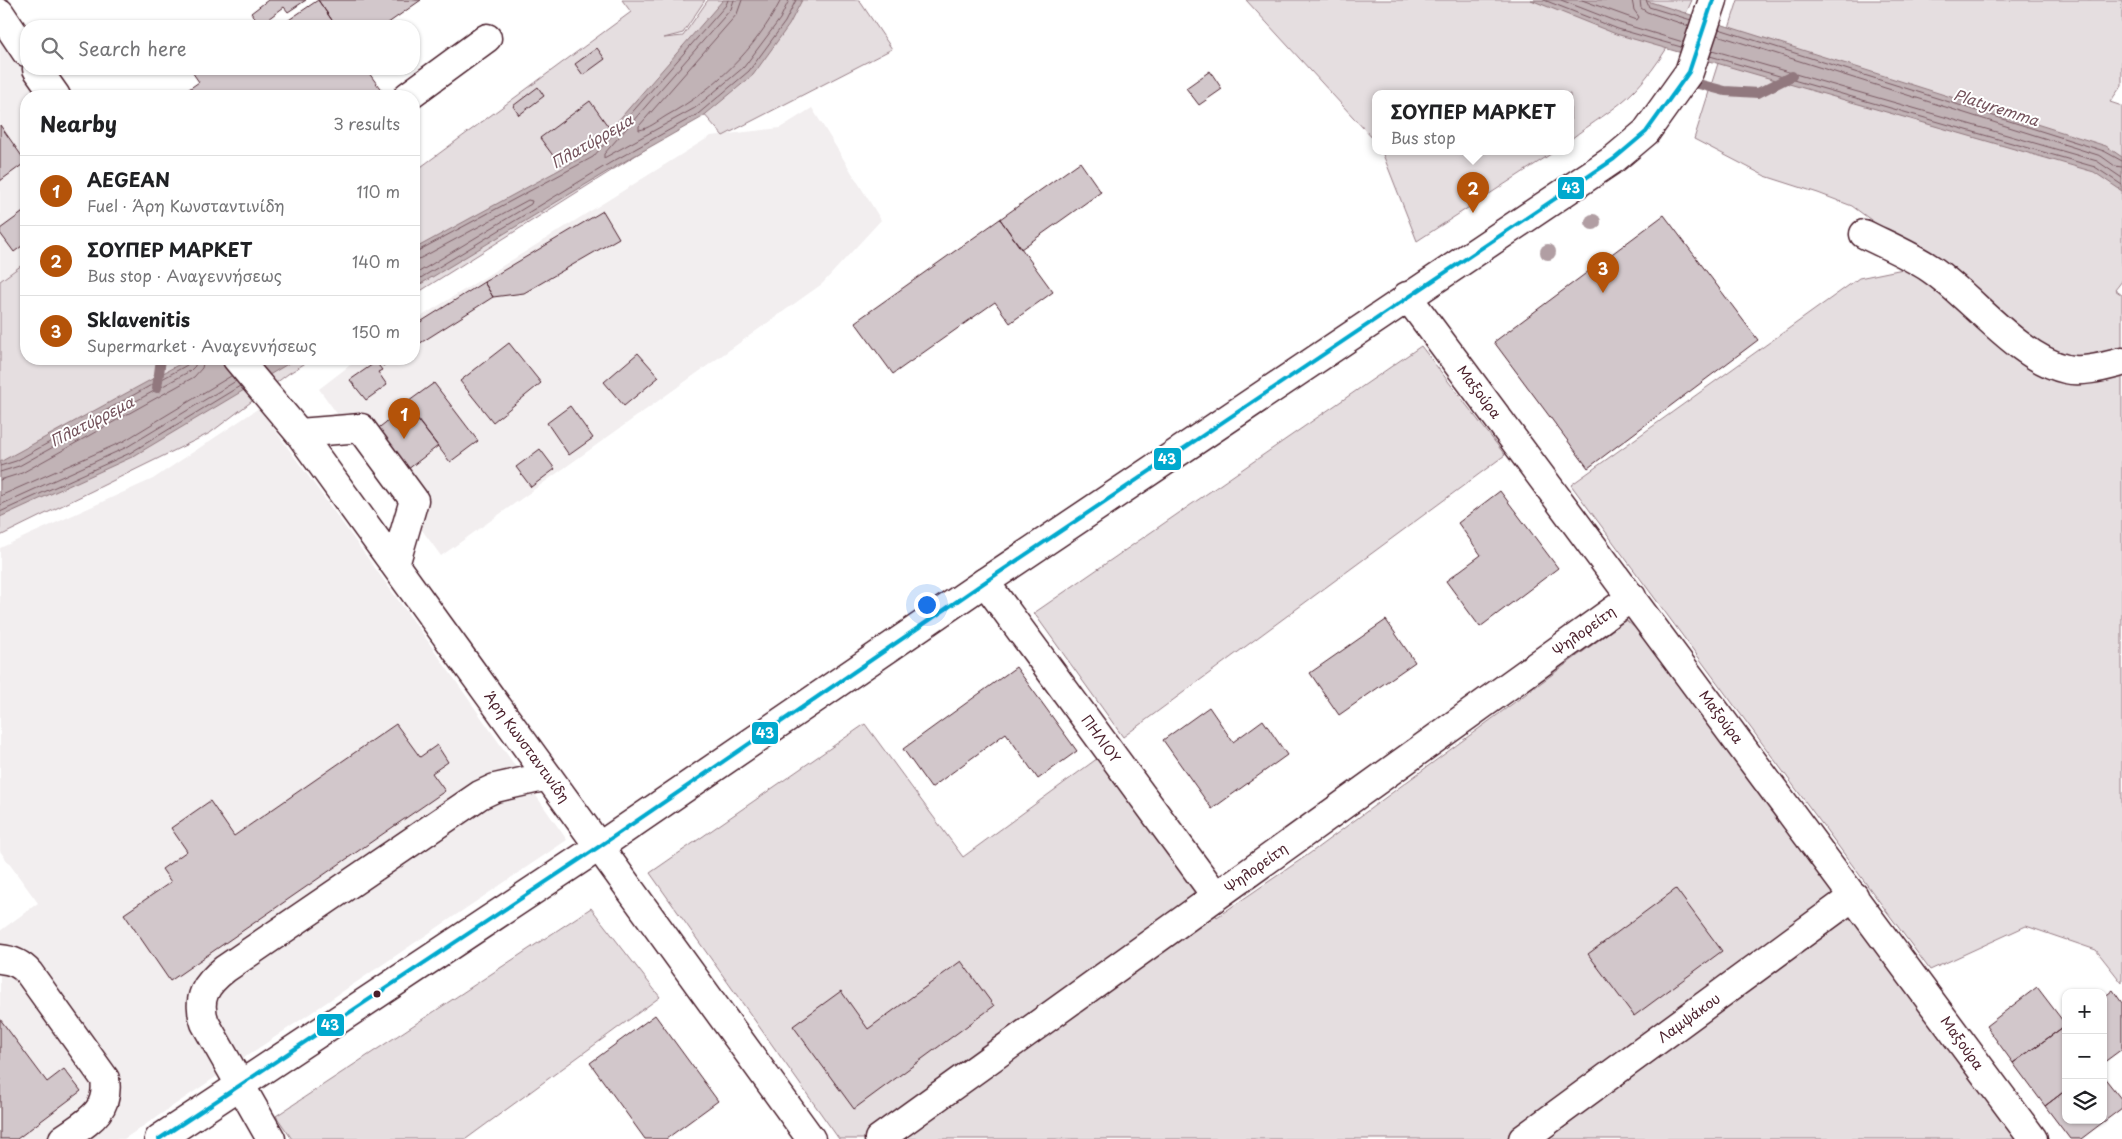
<!DOCTYPE html>
<meta charset="utf-8">
<style>
body{margin:0;font-family:"Playpen Sans",sans-serif;background:#f2f2f2;color:#202124}
.controls{position:absolute;right:15px;bottom:15px;display:grid;overflow:hidden;border-radius:10px;box-shadow:0 1px 4px #0004}
.controls button{width:45px;height:45px;display:grid;place-items:center;padding:0;border:0;border-bottom:1px solid #e0e0e0;background:#fff;color:#202124;font:25px sans-serif}
.you{position:absolute;left:926px;top:604px;width:18px;height:18px;margin:-12px;border:4px solid #fff;border-radius:50%;background:#1a73e8;box-shadow:0 0 0 8px #1a73e833}
.badge{display:grid;place-items:center;width:32px;height:32px;border-radius:50%;background:#b45309;color:#fff;font-size:16px;font-weight:700}
.pin{position:absolute;translate:-50% -41px;filter:drop-shadow(0 1px 2px #0008)}
.pin::after{content:'';position:absolute;top:26px;width:18px;height:15px;background:inherit;clip-path:polygon(0 0,100% 0,50% 100%)}
.popup{position:absolute;left:1372px;top:90px;width:202px;height:65px;box-sizing:border-box;display:grid;place-content:center;border-radius:10px;background:#fff;filter:drop-shadow(0 1px 4px #0005);font-size:16px;white-space:nowrap;color:#757577}
.popup b{font-size:19px;color:#202124}
.popup::after{content:'';position:absolute;left:50%;top:100%;margin-left:-10px;border:10px solid transparent;border-top-color:#fff}
.list{margin:0;padding:0;list-style:none}
h2{display:flex;justify-content:space-between;align-items:center;height:65px;margin:0;padding:0 20px;font-size:21px}
h2 small{font-size:16px;font-weight:400;color:#757577}
.list li{display:grid;grid-template-columns:32px 1fr auto;gap:15px;align-items:center;box-sizing:border-box;height:70px;padding:0 20px;border-top:1px solid #e0e0e0}
.list b{display:block;font-size:19px;white-space:nowrap}
.list p{margin:0;font-size:16px;white-space:nowrap;color:#757577}
.list em{font-size:16px;font-style:normal;color:#757577}
.icon{flex:none;width:28px;height:28px;fill:none;stroke:currentColor;stroke-width:2;stroke-linecap:round;stroke-linejoin:round}
.map{position:relative;flex:none;width:2122px;height:1139px;overflow:hidden}
.search{position:absolute;background:#fff;box-shadow:0 1px 4px #0004;left:20px;top:20px;width:400px;height:55px;display:flex;align-items:center;gap:12px;box-sizing:border-box;padding:0 18px;border-radius:20px;color:#757577;font-size:19px}
.panel{position:absolute;background:#fff;box-shadow:0 1px 4px #0004;left:20px;top:90px;width:400px;height:275px;border-radius:20px}
.map>svg:first-child{display:block}
.built{fill:#f2eeef}
.green{fill:#e5dee0;stroke:#987e86}
.water{fill:#c1b3b6;stroke:#91787e}
.lines{fill:none;stroke-linecap:round;stroke-linejoin:round}
.shore{stroke:#7a5a63;stroke-width:1}
.stream{stroke:#91787e;stroke-width:10}
.building{fill:#d2c7cb;stroke:#4a1f2b}
.minor-casing{stroke:#4a1f2b;stroke-width:31}
.major-casing{stroke:#4a1f2b;stroke-width:31}
.minor{stroke:#fff;stroke-width:28}
.major{stroke:#fff;stroke-width:28}
.bus-1-casing{stroke:#fff;stroke-width:8}
.bus-1{stroke:#00a9ce;stroke-width:4}
.tree{fill:#b19ea3}
.bus-dot{fill:#4a1f2b;stroke:#fff;stroke-width:2}
.labels{text-anchor:middle;stroke-width:4;stroke-linejoin:round;paint-order:stroke}
.street-label{font-size:14px;fill:#4a1f2b;stroke:#fff}
.water-label{font-size:15px;font-style:italic;fill:#74535c;stroke:#fff}
.line-badge{stroke:#fff;stroke-width:2}
.badge-label{font-size:14px;text-anchor:middle;font-weight:bold;fill:#fff}
</style>
<div class="map">
<svg width="2122" height="1139" viewBox="0 0 2122 1139">
<rect width="100%" height="100%" fill="#fff"/>
<filter id="ink" filterUnits="userSpaceOnUse"><feTurbulence type="fractalNoise" baseFrequency=".02" numOctaves="2"/><feDisplacementMap in="SourceGraphic" scale="10" xChannelSelector="R" yChannelSelector="G"/><feConvolveMatrix kernelMatrix="1 2 1 2 8 2 1 2 1" color-interpolation-filters="sRGB"/></filter>
<g filter="url(#ink)">
<path class="built" d="M0,39L42,96H26V262L0,281Z
M812,108L881,220L822,284L441,556L319,389L358,359H414V321L711,136L780,128Z
M259,408L425,637L567,840L124,1139H0V931L38,903L0,851V548L153,479Z"/>
<path class="green" d="M622,0H705L683,33L664,38L683,36L708,0H859L892,49L723,136L703,113L414,295V172L631,12Z
M1246,0H1692C1679,31 1658,66 1635,90C1617,109 1591,123 1571,139L1570,94H1376L1375,141Z
M1738,0H2122V85L2110,102L2122,106V281L2115,290L2122,295V351L2075,360L2041,345L1852,206L1818,193L1765,176L1694,139Z
M1382,152H1554L1417,241Z
M26,262V359H312L288,374L210,433L0,536V281Z
M1903,269L1933,286L1997,338L2122,372V983L2096,950L2026,926L1930,970L1571,485L1859,278Z
M1421,346L1505,455L1123,737L1034,613Z
M1626,620L1646,638L1851,913L2015,1139H839L650,873L865,724L963,857L1098,758L1217,917L1309,854Z
M591,908L660,997L466,1139H292L276,1116Z"/>
<path class="water" d="M723,0H802L789,25L753,75L701,118L613,168L414,288V249L590,153Z
M1531,0H1644L2106,146L2122,157V191L2094,172L1616,34Z
M189,359H296L132,457L0,517V462Z"/>
<g class="lines">
<path class="shore" d="M734,0L731,9L604,154V158L695,108L744,67L780,19L789,0
M742,0L737,14L639,126V130C648,129 658,121 666,116C715,89 755,50 781,0
M1544,0L1618,29L1681,47
M1561,0L1620,23L1683,42
M1582,0L1637,20L1639,17L1634,10L1632,0
M1640,0L1641,8L1647,12L1689,26
M1646,0L1649,7L1691,20
M1719,29L2104,151L2122,161
M1717,35L2101,156L2115,166L2122,167
M1712,50L2097,161L2122,178
M1710,56L2095,167L2122,185
M414,253L593,157L726,5L728,0
M414,260L421,258L528,200L532,201L531,204L414,275
M414,282L610,163L698,114L749,71L785,22L796,0
M0,466L16,461L187,365L190,359
M0,472L19,466L190,371L195,366L196,359
M0,480L22,473L194,377L202,368L204,359
M0,496L124,441L231,376
M0,505L127,447L236,381
M0,512L130,453L240,386"/>
<path class="stream" d="M1691,82L1725,91L1758,93L1792,76
M157,388L161,359"/>
</g>
<path class="building" d="M268,0H306L288,12L284,7L260,25L251,13Z
M318,0H421L384,26H336Z
M318,0L336,26H280Z
M597,48L605,59L583,75L575,64Z
M190,69H366L382,91L375,96H179L199,82Z
M1210,71L1222,89L1199,105L1186,88Z
M538,87L544,96L519,115L513,106Z
M590,101L610,129L560,165L540,138Z
M0,125L26,162L0,181Z
M1080,162L1101,192L1021,249L1000,219Z
M26,210V243L14,252L0,233V229Z
M603,211L619,238L524,293L493,297L484,282Z
M1664,215L1758,340L1588,468L1494,342Z
M1000,219L1053,292L1010,323L995,302L893,374L855,322Z
M484,282L493,297L414,347V326Z
M509,343L541,383L493,422L460,381Z
M638,353L659,377L624,406L604,382Z
M379,359H394L383,366Z
M376,362L382,370L378,372L387,385L366,400L350,380Z
M434,383L478,441L450,462L405,404Z
M407,406L438,446L403,473L372,433Z
M570,406L593,438L569,455L547,423Z
M540,449L555,469L531,487L516,467Z
M1500,491L1558,568L1480,627L1446,581L1481,555L1458,523Z
M1386,620L1415,662L1339,715L1310,673Z
M1016,667L1077,751L1038,779L1006,733L931,788L903,749Z
M1209,707L1233,742L1263,720L1287,755L1212,809L1163,740Z
M396,724L420,757L437,745L448,762L432,773L445,791L170,981L124,914L171,882L162,869L187,851L171,828L210,801L234,836Z
M1676,889L1722,951L1634,1016L1588,954Z
M961,961L994,1006L854,1109L793,1026L841,991L868,1029Z
M2037,987L2066,1025L2013,1063L1986,1026Z
M2113,990L2122,1003V1049L2103,1063V998Z
M655,1015L718,1101L666,1139H645L590,1063Z
M0,1019L47,1082L64,1069L81,1091L17,1139H0Z
M2066,1025V1090L2045,1106L2013,1063Z
M2103,1076L2122,1100V1108L2081,1139H2070L2045,1106L2066,1090V1120H2103Z"/>
<g class="lines">
<g class="minor-casing">
<path id="minor" d="M0,13L26,52
M37,69L56,96
M408,96L487,38
M1864,234C1886,245 1910,255 1931,269C1972,297 2018,358 2066,369C2083,373 2106,366 2122,362
M1407,296L2033,1139
M237,359L299,433L811,1139
M299,433L361,428L414,500L395,565
M985,582L1216,896
M0,959C13,960 21,964 29,973L105,1079C110,1112 87,1122 63,1139
M271,1139L205,1023C196,998 206,984 225,969L480,795L495,788L548,776
M879,1139L1632,597
M1523,1139L1854,896"/>
</g>
<g class="major-casing">
<path id="major" d="M159,1139L600,846L985,582L1614,159L1646,132L1689,72L1713,0"/>
</g>
<use href="#minor" class="minor"/>
<use href="#major" class="major"/>
<g class="bus-1-casing">
<path id="bus-1" d="M159,1139L600,846L985,582L1614,159L1646,132L1689,72L1713,0"/>
</g>
<use href="#bus-1" class="bus-1"/>
</g>
<g class="tree">
<circle cx="1593" cy="222" r="8"/>
<circle cx="1548" cy="252" r="8"/>
</g>
</g>
<circle class="bus-dot" cx="377" cy="994" r="4.5"/>
<g class="labels">
<g class="street-label">
<text transform="translate(1479 392) rotate(53)" y="5">Μαξούρα</text>
<text transform="translate(1584 631) rotate(-36)" y="5">Ψηλορείτη</text>
<text transform="translate(1721 717) rotate(53)" y="5">Μαξούρα</text>
<text transform="translate(1101 739) rotate(54)" y="5">ΠΗΛΙΟΥ</text>
<text transform="translate(527 747) rotate(54)" y="5">Άρη Κωνσταντινίδη</text>
<text transform="translate(1256 868) rotate(-36)" y="5">Ψηλορείτη</text>
<text transform="translate(1689 1018) rotate(-36)" y="5">Λαμψάκου</text>
<text transform="translate(1962 1043) rotate(54)" y="5">Μαξούρα</text>
</g>
<g class="water-label">
<text transform="translate(1996 108) rotate(18)" y="5">Platyremma</text>
<text transform="translate(592 142) rotate(-30)" y="5">Πλατύρρεμα</text>
<text transform="translate(92 422) rotate(-27)" y="5">Πλατύρρεμα</text>
</g>
</g>
<g class="line-badge">
<rect x="1557" y="176" width="28" height="24" rx="5" fill="#00a9ce"/>
<rect x="1153" y="447" width="29" height="24" rx="5" fill="#00a9ce"/>
<rect x="751" y="721" width="28" height="24" rx="5" fill="#00a9ce"/>
<rect x="316" y="1013" width="29" height="24" rx="5" fill="#00a9ce"/>
</g>
<g class="badge-label">
<text x="1571" y="193">43</text>
<text x="1167" y="464">43</text>
<text x="765" y="738">43</text>
<text x="330" y="1030">43</text>
</g>
</svg>
<div class="controls">
<button>+</button>
<button>−</button>
<button><svg class="icon" aria-label="layers" viewBox="0 0 24 24"><path d="M12 4l9 5-9 5-9-5zM3 14l9 5 9-5"/></svg></button>
</div>
<div class="you"></div>
<div class="pin badge" style="left:404px;top:439px">1</div>
<div class="pin badge" style="left:1473px;top:213px">2</div>
<div class="popup"><b>ΣΟΥΠΕΡ ΜΑΡΚΕΤ</b>Bus stop</div>
<div class="pin badge" style="left:1603px;top:293px">3</div>
<div class="search"><svg class="icon" aria-label="search" viewBox="0 0 24 24"><circle cx="10" cy="10" r="6"/><path d="M15 15l6 6"/></svg>Search here</div>
<section class="panel">
<h2>Nearby<small>3 results</small></h2>
<ul class="list">
<li><span class="badge">1</span><div><b>AEGEAN</b><p>Fuel · Άρη Κωνσταντινίδη</p></div><em>110 m</em></li>
<li><span class="badge">2</span><div><b>ΣΟΥΠΕΡ ΜΑΡΚΕΤ</b><p>Bus stop · Αναγεννήσεως</p></div><em>140 m</em></li>
<li><span class="badge">3</span><div><b>Sklavenitis</b><p>Supermarket · Αναγεννήσεως</p></div><em>150 m</em></li>
</ul>
</section>
</div>
